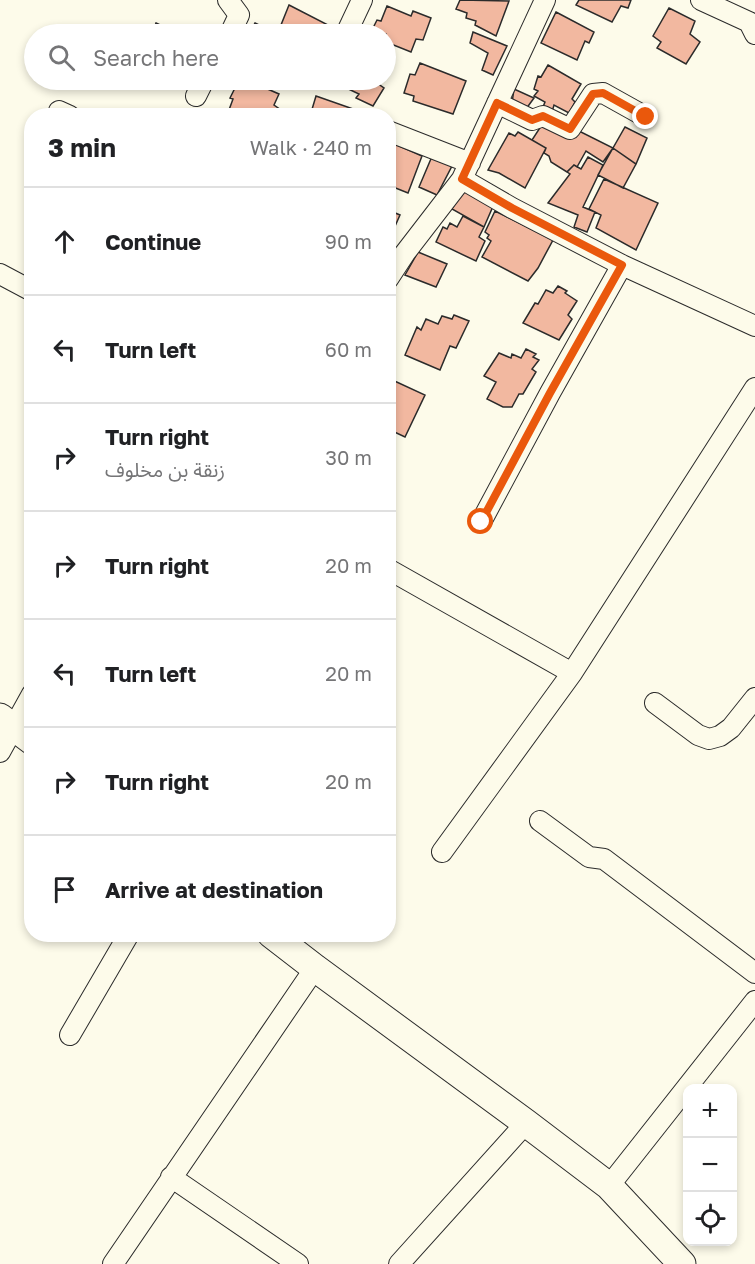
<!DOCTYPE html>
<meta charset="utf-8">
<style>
body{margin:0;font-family:"Golos Text","Noto Sans Arabic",sans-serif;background:#f2f2f2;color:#202124}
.controls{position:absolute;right:18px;bottom:18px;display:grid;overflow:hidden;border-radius:12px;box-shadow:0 3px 9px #0003}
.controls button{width:54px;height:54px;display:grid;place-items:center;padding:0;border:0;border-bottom:2px solid #e0e0e0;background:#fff;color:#202124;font:30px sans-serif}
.stop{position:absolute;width:18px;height:18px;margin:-14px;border:4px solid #ea580c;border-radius:50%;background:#fff}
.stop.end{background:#ea580c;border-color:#fff;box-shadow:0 2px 6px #0008}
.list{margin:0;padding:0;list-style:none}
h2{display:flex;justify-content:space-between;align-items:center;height:78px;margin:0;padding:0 24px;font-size:26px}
h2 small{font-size:20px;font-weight:400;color:#757577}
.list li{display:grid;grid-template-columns:39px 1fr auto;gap:18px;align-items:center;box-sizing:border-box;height:108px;padding:0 24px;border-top:2px solid #e0e0e0}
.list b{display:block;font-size:22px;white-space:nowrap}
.list p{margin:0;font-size:20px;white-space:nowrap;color:#757577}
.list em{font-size:20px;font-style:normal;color:#757577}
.icon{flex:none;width:33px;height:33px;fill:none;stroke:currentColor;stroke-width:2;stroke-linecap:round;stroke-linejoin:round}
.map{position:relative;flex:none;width:755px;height:1264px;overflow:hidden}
.search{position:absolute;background:#fff;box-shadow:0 3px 9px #0003;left:24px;top:24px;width:372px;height:66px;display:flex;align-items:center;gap:15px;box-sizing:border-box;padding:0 21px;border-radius:33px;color:#757577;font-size:22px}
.panel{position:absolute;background:#fff;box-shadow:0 3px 9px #0003;left:24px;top:108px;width:372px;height:834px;border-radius:24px}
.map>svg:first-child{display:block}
.building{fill:#f2b8a0;stroke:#2b2b2b;stroke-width:1.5}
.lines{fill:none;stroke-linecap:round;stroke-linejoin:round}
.street-casing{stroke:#2b2b2b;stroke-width:22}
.secondary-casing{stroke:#2b2b2b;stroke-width:29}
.street{stroke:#fdfbea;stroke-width:20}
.secondary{stroke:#fdfbea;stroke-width:27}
.route{stroke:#ea580c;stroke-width:8}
</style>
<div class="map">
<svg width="755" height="1264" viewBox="0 0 755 1264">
<rect width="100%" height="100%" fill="#fdfbea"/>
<path class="building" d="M460,0L509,1L496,36L475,25L476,21L466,18L467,13L456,9Z
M579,0H631L628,8L621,6L612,22L576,5Z
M289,5L330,26L326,34H298L281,25Z
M387,6L411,16L413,11L431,18L423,40L416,39L411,52L386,42V34H370L377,20L381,21Z
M669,8L695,21L690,34L700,42L686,64L657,48L661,42L653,36Z
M556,12L594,32L589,43L585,41L577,60L541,43Z
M156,23L179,34H152Z
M255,23L271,31L273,29L286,34H249Z
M473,32L507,46L493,75L482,70L488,53L470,43Z
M420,63L466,81L453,114L413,101L414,96L404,93L410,74L415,75Z
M548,65L581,84L572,99L575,102L569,113L554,105L552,112L543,107L545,102L534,96L538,91L534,89L538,76L541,77Z
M239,80H247L279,94L274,105L281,110L278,116H241L229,110L233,99L230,98Z
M337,80H379L377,83L384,88L373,106L356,98L359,94L336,83Z
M514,89L534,98L526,109L512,103Z
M316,96L356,110L355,116H310Z
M543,123L575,129L613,148L603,162L586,151L577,167L574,165L567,172L551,162L549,156L544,153L546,148L532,140Z
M625,127L647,138L636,164L613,148Z
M518,132L546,148L525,188L499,173L488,170L509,133L515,136Z
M388,141L422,156L408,193L388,185Z
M613,148L636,164L623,188L598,175Z
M433,154L453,164L437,195L419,187Z
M588,157L603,165L583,207L595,212L587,232L574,227L578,215L548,203L570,174L567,172L574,165L581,169Z
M604,179L658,203L636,250L596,228L601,215L589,209Z
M464,187L494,204L484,227L452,209Z
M388,210L400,215L388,242Z
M495,211L553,240L538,268L528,281L482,257L491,241L487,238L489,235L485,232Z
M463,216L484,227L479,237L485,241L476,261L436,242L443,227L447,229L450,223L457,227Z
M418,252L447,264L436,287L405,275Z
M558,286L567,291L565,293L577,301L568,315L572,319L559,340L523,323L535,303L538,304L546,290L553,293Z
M454,315L469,321L456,348L450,346L440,370L405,355L417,327L421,330L426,319L438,324L442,316L452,319Z
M526,349L536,354L533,357L539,360L532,369L536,372L523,394H519L512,407H503L487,399L496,382L484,376L499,353L511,358L512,354L521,358Z
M388,378L425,395L405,437L388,429Z"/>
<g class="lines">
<g class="street-casing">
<path id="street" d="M228,0L239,15L230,34
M701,0L749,22L755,34
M346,34L362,0
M196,96L204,80
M497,103L532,120L543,116L570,129L593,94L603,93L646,117
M59,111L70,116
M388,131L470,163
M462,179L512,208L622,265L755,326
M0,274L32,291
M388,279L405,253L462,179L545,0
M481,522L550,393L622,265
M388,569L572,673
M655,703L698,735L709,739L720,736L731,728L755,698
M0,752L32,694
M540,821L589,857L604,859L755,973
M442,852L572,673L755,388
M70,1035L129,934
M171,1177L298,1264
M609,1186L755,1001
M113,1264L315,968
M399,1264L526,1123"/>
</g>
<g class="secondary-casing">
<path id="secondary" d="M0,717L32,741
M271,934L315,968L526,1123L609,1186L682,1264"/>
</g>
<use href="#street" class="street"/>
<use href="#secondary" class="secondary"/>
</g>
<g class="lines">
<path class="route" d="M481,522L550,393L622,265L512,208L462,179L497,103L532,120L543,116L570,129L593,94L603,93L646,117"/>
</g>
</svg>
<div class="controls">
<button>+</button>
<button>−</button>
<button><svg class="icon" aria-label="locate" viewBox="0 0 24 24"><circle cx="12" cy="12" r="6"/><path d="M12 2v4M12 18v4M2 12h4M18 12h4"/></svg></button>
</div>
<div class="stop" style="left:481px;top:522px"></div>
<div class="stop end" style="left:646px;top:117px"></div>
<div class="search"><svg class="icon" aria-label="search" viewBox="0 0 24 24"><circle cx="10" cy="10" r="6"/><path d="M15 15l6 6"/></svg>Search here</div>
<section class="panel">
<h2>3 min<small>Walk · 240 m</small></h2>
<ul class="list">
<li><svg class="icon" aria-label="ahead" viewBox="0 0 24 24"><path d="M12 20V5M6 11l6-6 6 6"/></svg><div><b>Continue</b></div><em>90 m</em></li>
<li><svg class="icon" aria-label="left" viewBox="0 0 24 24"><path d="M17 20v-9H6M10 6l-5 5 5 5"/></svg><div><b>Turn left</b></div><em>60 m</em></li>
<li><svg class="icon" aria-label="right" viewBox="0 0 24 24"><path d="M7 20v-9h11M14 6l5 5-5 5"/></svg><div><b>Turn right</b><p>زنقة بن مخلوف</p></div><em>30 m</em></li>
<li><svg class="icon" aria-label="right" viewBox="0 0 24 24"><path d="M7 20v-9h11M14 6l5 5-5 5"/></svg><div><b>Turn right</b></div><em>20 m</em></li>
<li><svg class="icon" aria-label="left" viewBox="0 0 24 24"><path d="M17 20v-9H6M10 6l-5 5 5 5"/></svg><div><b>Turn left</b></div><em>20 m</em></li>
<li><svg class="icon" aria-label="right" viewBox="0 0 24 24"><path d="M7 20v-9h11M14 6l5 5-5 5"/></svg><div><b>Turn right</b></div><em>20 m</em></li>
<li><svg class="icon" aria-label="arrive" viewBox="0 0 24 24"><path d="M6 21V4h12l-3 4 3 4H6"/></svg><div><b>Arrive at destination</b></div></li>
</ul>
</section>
</div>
